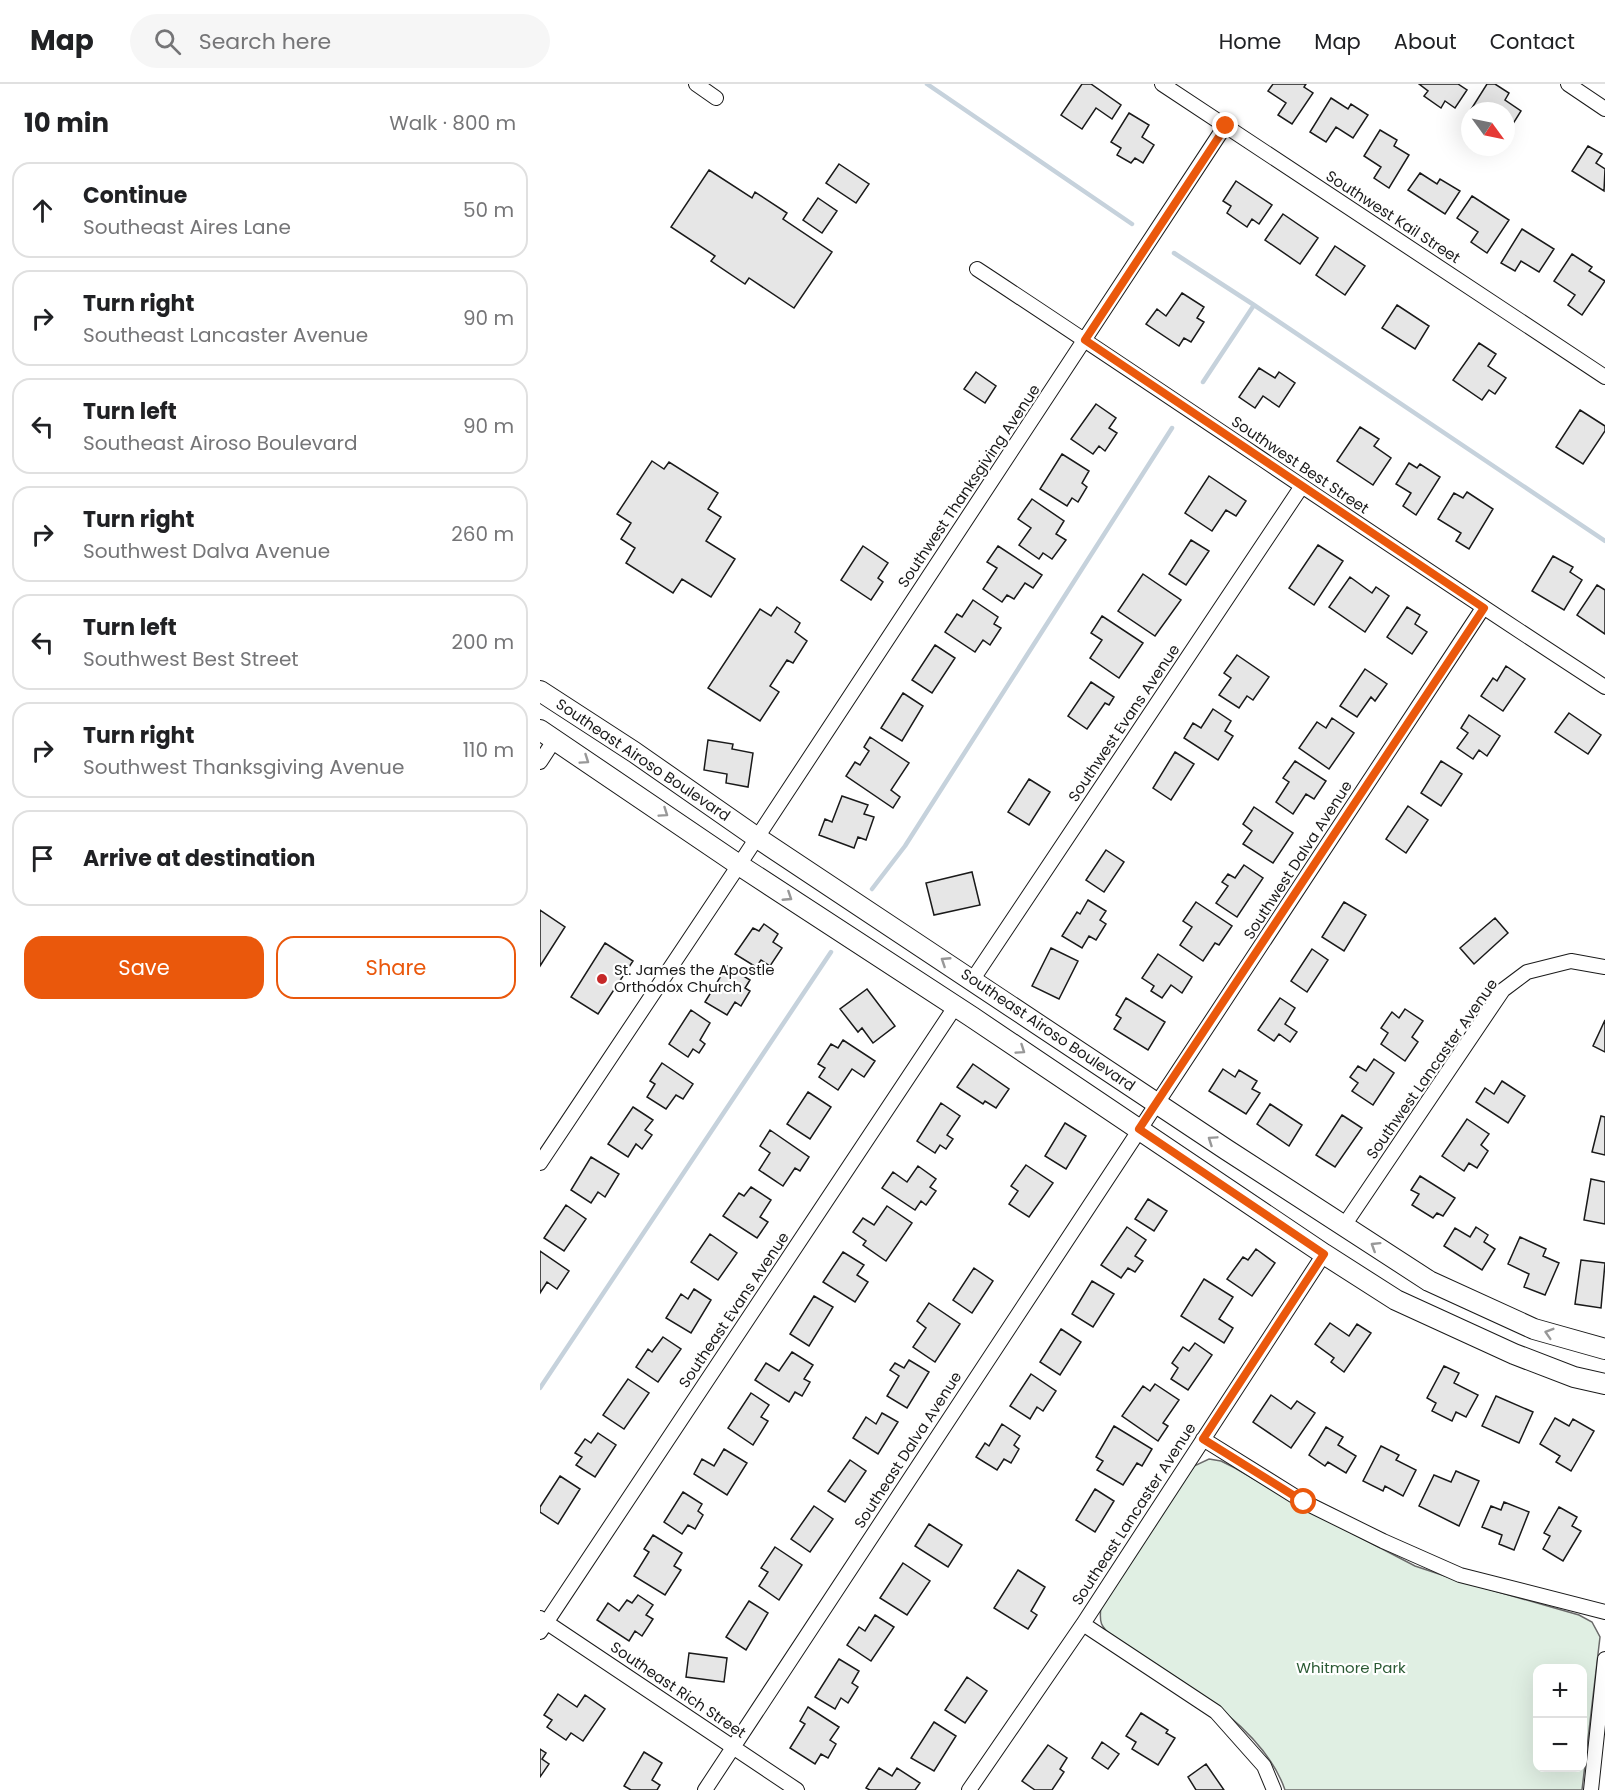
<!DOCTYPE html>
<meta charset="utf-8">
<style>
body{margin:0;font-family:Poppins,sans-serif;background:#f6f6f6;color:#202124}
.controls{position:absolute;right:18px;bottom:18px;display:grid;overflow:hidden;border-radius:12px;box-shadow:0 6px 24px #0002}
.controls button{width:54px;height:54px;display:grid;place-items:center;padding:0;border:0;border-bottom:2px solid #e0e0e0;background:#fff;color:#202124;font:30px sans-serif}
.compass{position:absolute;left:921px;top:18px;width:54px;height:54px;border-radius:50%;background:#fff;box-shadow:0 6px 24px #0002;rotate:123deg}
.stop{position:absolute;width:18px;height:18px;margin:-14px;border:4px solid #ea580c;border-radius:50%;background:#fff}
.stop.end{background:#ea580c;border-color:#fff;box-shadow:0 2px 6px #0008}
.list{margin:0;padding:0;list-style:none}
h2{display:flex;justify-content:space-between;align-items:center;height:78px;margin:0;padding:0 24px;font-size:26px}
h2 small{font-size:20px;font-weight:400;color:#757577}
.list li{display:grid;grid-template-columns:39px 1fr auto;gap:18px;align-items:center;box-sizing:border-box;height:96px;margin:0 12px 12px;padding:0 12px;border:2px solid #e0e0e0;border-radius:18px}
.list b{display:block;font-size:22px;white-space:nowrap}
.list p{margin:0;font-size:20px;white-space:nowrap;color:#757577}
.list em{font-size:20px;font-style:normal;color:#757577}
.actions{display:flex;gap:12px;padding:18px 24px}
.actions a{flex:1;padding:14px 0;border:2px solid #ea580c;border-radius:18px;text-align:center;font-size:21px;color:#ea580c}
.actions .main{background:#ea580c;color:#fff}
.icon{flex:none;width:33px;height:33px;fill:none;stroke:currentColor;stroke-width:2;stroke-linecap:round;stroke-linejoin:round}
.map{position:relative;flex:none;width:1065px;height:1706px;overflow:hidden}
header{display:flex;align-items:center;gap:36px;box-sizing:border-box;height:84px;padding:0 30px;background:#fff;border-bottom:2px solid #e0e0e0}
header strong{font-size:28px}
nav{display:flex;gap:33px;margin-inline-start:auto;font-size:21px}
.search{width:420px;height:54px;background:#f6f6f6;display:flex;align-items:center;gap:15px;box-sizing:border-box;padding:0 21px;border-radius:33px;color:#757577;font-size:22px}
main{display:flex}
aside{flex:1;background:#fff}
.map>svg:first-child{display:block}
.green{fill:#e0efe3;stroke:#6a6a6a;stroke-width:1.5;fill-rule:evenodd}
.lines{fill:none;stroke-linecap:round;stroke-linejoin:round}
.stream{stroke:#c6d2dc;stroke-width:4.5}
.building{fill:#e6e6e6;stroke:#1a1a1a;stroke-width:1.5}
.minor-casing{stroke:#1a1a1a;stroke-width:16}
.secondary-casing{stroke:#1a1a1a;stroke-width:22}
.minor{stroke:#fff;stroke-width:14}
.secondary{stroke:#fff;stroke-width:20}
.oneway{stroke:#989898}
.route{stroke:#ea580c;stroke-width:8}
.poi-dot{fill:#c62828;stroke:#fff;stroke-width:2}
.labels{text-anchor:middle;stroke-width:4.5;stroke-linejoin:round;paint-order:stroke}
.street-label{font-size:15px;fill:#1a1a1a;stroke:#fff}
.poi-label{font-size:15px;fill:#1a1a1a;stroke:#fff;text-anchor:start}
.park-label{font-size:15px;fill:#2b5a34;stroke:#fff}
</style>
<header>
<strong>Map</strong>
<div class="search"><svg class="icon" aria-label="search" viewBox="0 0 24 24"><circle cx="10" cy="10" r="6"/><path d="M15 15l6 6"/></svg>Search here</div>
<nav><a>Home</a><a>Map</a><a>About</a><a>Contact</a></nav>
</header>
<main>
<aside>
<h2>10 min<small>Walk · 800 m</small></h2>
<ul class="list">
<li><svg class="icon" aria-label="ahead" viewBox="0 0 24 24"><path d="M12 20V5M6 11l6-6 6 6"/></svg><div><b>Continue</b><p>Southeast Aires Lane</p></div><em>50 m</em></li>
<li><svg class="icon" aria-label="right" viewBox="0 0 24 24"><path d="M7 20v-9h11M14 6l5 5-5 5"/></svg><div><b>Turn right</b><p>Southeast Lancaster Avenue</p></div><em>90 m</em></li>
<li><svg class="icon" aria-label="left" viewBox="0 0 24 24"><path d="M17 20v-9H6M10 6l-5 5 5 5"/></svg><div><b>Turn left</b><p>Southeast Airoso Boulevard</p></div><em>90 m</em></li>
<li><svg class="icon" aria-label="right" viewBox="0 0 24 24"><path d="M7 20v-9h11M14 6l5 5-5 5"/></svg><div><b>Turn right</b><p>Southwest Dalva Avenue</p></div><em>260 m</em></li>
<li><svg class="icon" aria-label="left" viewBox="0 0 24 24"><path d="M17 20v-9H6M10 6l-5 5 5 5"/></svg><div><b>Turn left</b><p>Southwest Best Street</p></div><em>200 m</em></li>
<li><svg class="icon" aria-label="right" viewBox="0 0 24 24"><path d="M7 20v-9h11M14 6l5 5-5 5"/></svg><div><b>Turn right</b><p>Southwest Thanksgiving Avenue</p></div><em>110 m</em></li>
<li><svg class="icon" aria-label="arrive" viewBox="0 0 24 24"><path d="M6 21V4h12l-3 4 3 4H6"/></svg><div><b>Arrive at destination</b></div></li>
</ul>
<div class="actions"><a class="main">Save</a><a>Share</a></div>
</aside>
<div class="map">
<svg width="1065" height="1706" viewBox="0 0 1065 1706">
<rect width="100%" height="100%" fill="#fff"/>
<path class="green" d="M669,1375L681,1377L695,1384L775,1430L875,1482L920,1497L1039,1531L1052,1538L1060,1553L1042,1706H745C722,1638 630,1591 574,1554C560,1542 559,1539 561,1521L654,1382ZM998,1584H1042V1684H998Z"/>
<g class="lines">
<path class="stream" d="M387,0L592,140
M634,169L714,221L1065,457
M663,298L714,221
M332,805L365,762L632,344
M0,1304L291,868"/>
</g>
<path class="building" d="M542,0H551L581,21L572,35L556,24L542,45L521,31Z
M733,0H766L764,3L773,9L752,40L738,31L746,19L728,7Z
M879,0H918L927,6L915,24L905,17L901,24L884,12L888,7Z
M947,0H955L969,9L965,16L981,27L966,51V27H930Z
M791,14L808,25L811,20L828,31L813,54L796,43L786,58L770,48Z
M589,29L609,41L602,53L614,61L603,79L595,74L591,79L577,71L581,64L571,58Z
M840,46L857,56L854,62L869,71L849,104L834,94L841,83L824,72Z
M1048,62L1062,70L1056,79L1065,85L1064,107L1032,87Z
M299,80L329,100L316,119L286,99Z
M169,86L212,114L215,108L247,129L243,135L292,168L254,224L209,194L205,200L171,177L175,172L131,143Z
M880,89L897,100L900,95L920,107L905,130L868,106Z
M696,97L732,121L719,140L712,135L707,143L687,129L691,122L683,117Z
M932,112L969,136L947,169L931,158L938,148L917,134Z
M278,114L297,127L282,149L263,136Z
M743,130L778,154L760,180L725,156Z
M982,145L1014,165L999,188L981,177L975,187L961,179Z
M795,162L825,182L805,211L776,191Z
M1032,170L1052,183L1049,187L1065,197L1042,231L1028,221L1035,211L1014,197Z
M642,209L664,223L657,234L664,238L651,258L644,254L639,262L606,240L617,225L626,232Z
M857,221L889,242L875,265L842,244Z
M939,259L956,270L948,282L966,294L955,310L949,306L942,316L913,296Z
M719,284L735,294L739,288L755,299L739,323L723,312L715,324L699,313Z
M436,288L456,302L445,319L424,305Z
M556,320L576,334L569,344L577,349L565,367L559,362L553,370L531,355Z
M1040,326L1065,342V347L1043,380L1016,363Z
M820,343L839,355L834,362L851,374L833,401L797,377Z
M522,370L549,387L542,399L547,403L538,418L532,414L527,422L500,405Z
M112,377L124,385L129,378L178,409L168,425L181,433L166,457L195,475L171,513L142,495L133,509L86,479L95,464L81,455L91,439L77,430Z
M869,379L877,384L880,380L900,393L876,431L863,422L871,409L856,400Z
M669,392L706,417L696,432L686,426L672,447L645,429Z
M927,408L953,425L929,465L916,457L921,449L898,435L914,409L923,414Z
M492,415L524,437L516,450L526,456L512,475L503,469L499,475L479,461L491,444L478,435Z
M651,456L669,467L646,501L629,490Z
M778,461L803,477L774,521L749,504Z
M323,462L348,479L338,494L343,498L331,516L301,496Z
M458,462L502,491L493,504L485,499L474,515L467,511L462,518L443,505L457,484L447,478Z
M1013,472L1033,483L1030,488L1042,496L1024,526L992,507Z
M603,490L641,516L615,552L578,527Z
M810,493L832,509L836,503L849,512L825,548L789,523Z
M1057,501L1065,506V550L1037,531Z
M433,516L458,533L454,540L461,544L450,561L443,556L435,568L405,548L417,530L422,533Z
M237,523L260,539L255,548L267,557L253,579L247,576L230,602L239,608L220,637L168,604L220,525L231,532Z
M867,523L880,531L875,540L887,548L872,570L847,553Z
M562,532L603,559L579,594L550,574L562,556L551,549Z
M395,561L415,574L392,609L372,596Z
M697,571L729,593L713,616L707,612L699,624L679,611L691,594L684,589Z
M966,582L985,595L963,627L941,612L953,594L957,597Z
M825,585L847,600L835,617L831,613L817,633L800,622Z
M551,598L574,613L569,621L565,619L547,645L528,632Z
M363,609L383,622L362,657L341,644Z
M673,625L691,637L685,647L693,652L678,676L644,654L653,639L661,644Z
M1029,629L1061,651L1048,670L1015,648Z
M929,631L960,652L947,672L939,666L933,675L917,664L928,649L921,644Z
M792,634L814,649L789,685L759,664L777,638L786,644Z
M330,653L369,679L351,706L360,713L353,724L306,692L315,678L320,681L329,667L324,663Z
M168,656L193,660L192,665L213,669L208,703L186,699L187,690L164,686Z
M635,668L654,680L631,716L613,704Z
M755,677L786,697L774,715L766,710L753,730L736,718L749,698L743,694Z
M901,677L922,690L901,722L881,709Z
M489,695L510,708L489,741L468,728Z
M302,712L328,721L324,730L334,733L326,756L318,753L314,764L279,751L285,735L292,738Z
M868,722L888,736L866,769L846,755Z
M714,723L753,749L733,779L703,760L712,747L703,740Z
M566,766L584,778L564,808L546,796Z
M704,781L723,794L697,833L676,819L688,802L682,798L688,790L695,794Z
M432,788L440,821L394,831L386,799Z
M548,816L566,827L560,836L566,840L556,856L549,852L542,864L522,852L537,828L540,830Z
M656,818L692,842L679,861L675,859L663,877L640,861L652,843L643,837Z
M804,818L826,831L804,867L782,853Z
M0,826L25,843L0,882Z
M955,834L968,849L934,880L920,864Z
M224,840L238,850L233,858L242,864L230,882L221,876L216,883L195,870L213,844L219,847Z
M65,859L93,877L58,930L31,913Z
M511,864L538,877L519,915L492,902Z
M772,865L788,876L767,908L751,897Z
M618,870L652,893L642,909L631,901L622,914L611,907L614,902L602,894Z
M187,882L210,896L205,904L210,907L201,922L195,918L187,931L165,918Z
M327,905L355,942L333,959L322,944L318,948L300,925Z
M586,914L625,938L608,966L574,945L581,934L576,931Z
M740,914L755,924L745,940L757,948L750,958L739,950L734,957L718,946Z
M865,925L883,937L872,953L878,958L865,977L841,960L848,949L841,944L852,928L859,934Z
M151,926L170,939L160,956L165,960L159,969L153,965L148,973L129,960Z
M1065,936V968L1053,962Z
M303,956L335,977L324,993L312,985L298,1006L279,993L285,984L278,980L291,960L298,964Z
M834,975L854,989L833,1021L812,1007L818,999L810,993L818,982L826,987Z
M122,979L153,1000L143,1015L136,1011L126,1025L107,1013L115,1000L110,997Z
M433,980L469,1005L456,1024L445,1017L443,1020L417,1003Z
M683,985L695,993L699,986L717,997L712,1005L720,1009L706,1030L669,1007Z
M962,997L985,1012L968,1039L936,1018L945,1004L954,1010Z
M268,1008L291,1023L270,1055L247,1040Z
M401,1019L420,1032L407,1051L413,1055L406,1065L400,1061L395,1069L377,1057Z
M730,1020L762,1041L749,1062L717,1040Z
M93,1023L113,1036L105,1046L112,1051L102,1065L96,1060L88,1073L68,1060Z
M802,1031L822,1044L795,1083L776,1071Z
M1061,1032L1065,1033V1071L1052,1068Z
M927,1035L949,1050L941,1061L948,1067L937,1084L929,1079L924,1087L902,1072Z
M525,1039L546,1052L526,1085L505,1072Z
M230,1046L269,1073L260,1087L255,1084L243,1102L219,1086L230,1069L220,1062Z
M51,1073L79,1090L65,1113L58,1108L51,1119L31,1106Z
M486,1081L513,1099L489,1133L469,1120L478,1107L471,1102Z
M378,1082L396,1095L390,1103L396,1107L386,1121L381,1117L375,1126L342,1104L353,1088L367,1098Z
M880,1092L915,1114L903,1132L897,1129L893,1134L872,1121L879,1110L871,1106Z
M1051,1095L1065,1098V1140L1044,1136Z
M211,1103L231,1116L220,1133L228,1138L217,1154L183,1132L199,1109L204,1112Z
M608,1115L627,1127L614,1147L595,1135Z
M26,1121L46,1135L24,1167L4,1154Z
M347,1122L372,1139L346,1177L323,1161L326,1157L313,1148L323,1134L334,1141Z
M587,1143L606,1156L595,1172L603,1177L595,1188L588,1184L581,1194L561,1181Z
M936,1143L948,1151L944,1158L955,1165L942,1186L904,1162L915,1144L930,1153Z
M170,1150L197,1169L178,1196L151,1178Z
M980,1153L1006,1165L1003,1172L1019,1179L1005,1211L984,1203L989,1190L968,1180Z
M716,1165L735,1179L712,1212L687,1195L703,1173L708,1176Z
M0,1167L29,1187L17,1205L7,1198L0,1209Z
M303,1168L324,1181L317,1191L328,1198L315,1218L283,1198Z
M1041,1176L1065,1179L1061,1224L1035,1220Z
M434,1184L453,1197L432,1229L413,1216Z
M664,1195L693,1213L679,1235L693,1244L684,1259L641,1232Z
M552,1197L574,1210L553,1243L532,1230Z
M154,1205L171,1216L151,1249L126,1234L141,1210L148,1215Z
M274,1212L293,1223L269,1262L250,1250Z
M389,1219L420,1240L395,1278L373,1263L386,1244L377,1237Z
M790,1239L809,1252L817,1240L831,1249L804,1288L791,1278L794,1274L775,1260Z
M521,1245L541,1258L520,1291L500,1278Z
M123,1253L141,1265L118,1298L96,1283L108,1265L112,1268Z
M655,1259L672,1271L648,1306L631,1295L638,1284L632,1279L643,1263L649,1267Z
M252,1268L273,1281L264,1295L270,1298L262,1312L255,1308L249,1318L215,1296L226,1279L239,1287Z
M369,1276L389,1288L367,1324L347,1312L359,1292L350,1286L355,1279L364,1284Z
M904,1282L919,1289L914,1299L938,1311L926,1333L916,1328L912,1337L892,1327L896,1319L887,1314Z
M491,1290L516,1307L503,1327L497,1323L490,1335L470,1322Z
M88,1295L109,1309L84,1345L63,1331Z
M615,1300L639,1316L623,1339L628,1342L618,1357L582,1332L603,1302L610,1307Z
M211,1309L229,1321L221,1333L228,1337L213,1361L188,1344Z
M731,1311L751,1325L757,1317L775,1329L751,1364L713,1338Z
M956,1312L993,1328L979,1359L942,1342Z
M342,1329L358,1338L338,1370L313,1354L326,1333L336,1340Z
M1015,1334L1029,1342L1033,1335L1054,1347L1031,1387L1016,1378L1020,1372L1000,1360Z
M462,1340L480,1352L474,1361L479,1365L471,1379L464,1375L457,1386L436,1373L445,1359L449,1362Z
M574,1342L612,1365L602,1382L597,1379L583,1401L557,1386L563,1377L556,1373Z
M786,1343L803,1353L798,1361L816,1372L806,1389L788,1378L785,1382L769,1371Z
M58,1349L76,1361L55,1393L36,1381L42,1373L35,1369L45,1355L51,1359Z
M841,1362L859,1371L856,1376L876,1386L863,1412L845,1402L843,1407L823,1397Z
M184,1365L207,1379L187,1411L154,1390L162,1375L174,1382Z
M310,1376L326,1387L305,1418L288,1407Z
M916,1387L939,1397L919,1442L879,1422L894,1391L911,1398Z
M20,1392L40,1405L18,1440L0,1428V1423Z
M555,1405L574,1417L555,1448L536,1436Z
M143,1408L162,1420L158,1427L163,1431L155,1445L148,1441L142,1450L124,1438Z
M964,1418L989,1428L974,1466L959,1460L962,1451L942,1443L951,1422L961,1426Z
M274,1422L293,1435L270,1468L251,1455Z
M1019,1423L1037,1433L1032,1442L1041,1447L1023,1477L1003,1465L1010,1452L1004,1449Z
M389,1440L422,1461L408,1483L375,1462Z
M113,1451L142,1469L134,1482L141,1486L125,1511L94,1492L109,1468L104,1465Z
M235,1463L262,1481L239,1516L219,1502L228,1488L221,1484Z
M363,1479L390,1497L367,1531L340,1514Z
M478,1486L505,1503L491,1527L497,1531L488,1545L454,1524Z
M98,1511L113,1521L106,1531L113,1535L102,1552L95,1547L89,1557L57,1536L68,1519L79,1527L87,1516L92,1519Z
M209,1517L228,1529L206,1566L186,1553Z
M335,1531L354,1543L331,1577L307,1561L319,1543L325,1547Z
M149,1569L187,1574L184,1598L146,1593Z
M299,1575L319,1587L312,1599L318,1603L308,1619L301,1614L295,1625L275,1613Z
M427,1593L447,1607L425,1639L405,1626Z
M18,1610L37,1623L45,1611L65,1625L43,1657L31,1649L26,1656L7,1643L12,1636L4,1631Z
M268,1623L299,1643L290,1656L296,1660L288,1674L281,1670L275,1680L250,1664L265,1640L260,1637Z
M601,1629L628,1646L626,1649L635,1654L618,1681L592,1665L596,1658L586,1652Z
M394,1638L416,1652L394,1687L371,1674Z
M562,1658L579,1670L568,1685L552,1674Z
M508,1661L527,1674L520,1685L524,1688L512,1706H495L482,1697Z
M0,1665L6,1669L2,1675L9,1680L0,1693Z
M104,1668L122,1679L112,1696L120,1701L117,1706H91L84,1702Z
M666,1680L684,1706H656L648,1693Z
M339,1684L352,1692L357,1684L380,1699L375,1706H330L326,1704Z"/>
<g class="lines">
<g class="minor-casing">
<path id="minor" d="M156,0L176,14
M622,0L1065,293
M1028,0L1065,25
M437,185C647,323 854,466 1065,603
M0,678L15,655
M433,895L762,402
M0,1079L199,781L685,42
M803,1143L963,906L987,888L1031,877L1065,883
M663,1355L764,1418L843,1457L920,1491L1065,1528
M0,1534L257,1706
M543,1540L676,1628L724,1682L734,1706
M0,1548L415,923
M165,1706L943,524
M429,1706L543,1540L784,1170
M1051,1706L1065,1575"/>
</g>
<g class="secondary-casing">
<path id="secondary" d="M0,607L94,668L216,753L687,1066L889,1197L994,1245L1065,1265
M0,646L199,781L432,933L784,1170L856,1216L974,1270L1034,1293L1065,1300"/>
</g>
<use href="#minor" class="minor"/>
<use href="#secondary" class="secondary"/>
</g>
<defs><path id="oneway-chevron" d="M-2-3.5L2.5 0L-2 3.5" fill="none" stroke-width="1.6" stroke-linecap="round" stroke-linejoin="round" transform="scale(1.5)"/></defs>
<g class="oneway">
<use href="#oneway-chevron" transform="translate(45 676) rotate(34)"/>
<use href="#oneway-chevron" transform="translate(124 729) rotate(34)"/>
<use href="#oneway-chevron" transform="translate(248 813) rotate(33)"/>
<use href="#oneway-chevron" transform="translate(405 877) rotate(-147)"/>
<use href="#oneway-chevron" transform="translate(481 966) rotate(34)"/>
<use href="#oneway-chevron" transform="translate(672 1056) rotate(-146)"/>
<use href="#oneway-chevron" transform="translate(835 1162) rotate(-148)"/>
<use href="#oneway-chevron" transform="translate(1009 1249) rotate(-163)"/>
</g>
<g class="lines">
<path class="route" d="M686,42L545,256L944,524L599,1045L784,1170L663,1355L764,1418"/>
</g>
<circle class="poi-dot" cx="62" cy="895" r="6"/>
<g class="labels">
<g class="street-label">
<text transform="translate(853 133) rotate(33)" y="5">Southwest Kail Street</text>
<text transform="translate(760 381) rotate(34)" y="5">Southwest Best Street</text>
<text transform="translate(429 402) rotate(-56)" y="5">Southwest Thanksgiving Avenue</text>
<text transform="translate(584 639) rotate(-56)" y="5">Southwest Evans Avenue</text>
<text transform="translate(103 676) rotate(34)" y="5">Southeast Airoso Boulevard</text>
<text transform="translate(758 776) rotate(-57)" y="5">Southwest Dalva Avenue</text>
<text transform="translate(508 946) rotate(34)" y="5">Southeast Airoso Boulevard</text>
<text transform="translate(892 985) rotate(-55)" y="5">Southwest Lancaster Avenue</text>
<text transform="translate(194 1226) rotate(-56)" y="5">Southeast Evans Avenue</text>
<text transform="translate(368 1366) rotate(-57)" y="5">Southeast Dalva Avenue</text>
<text transform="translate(594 1430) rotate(-57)" y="5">Southeast Lancaster Avenue</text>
<text transform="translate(138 1606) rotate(34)" y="5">Southeast Rich Street</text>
</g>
<g class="poi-label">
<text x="74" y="891">St. James the Apostle<tspan x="74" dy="17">Orthodox Church</tspan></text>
</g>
<g class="park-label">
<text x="811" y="1589">Whitmore Park</text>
</g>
</g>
</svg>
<div class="controls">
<button>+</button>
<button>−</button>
</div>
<svg class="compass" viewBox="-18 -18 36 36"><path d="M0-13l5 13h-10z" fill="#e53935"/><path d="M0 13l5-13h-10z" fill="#757577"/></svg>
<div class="stop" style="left:764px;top:1418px"></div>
<div class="stop end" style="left:686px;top:42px"></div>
</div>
</main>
